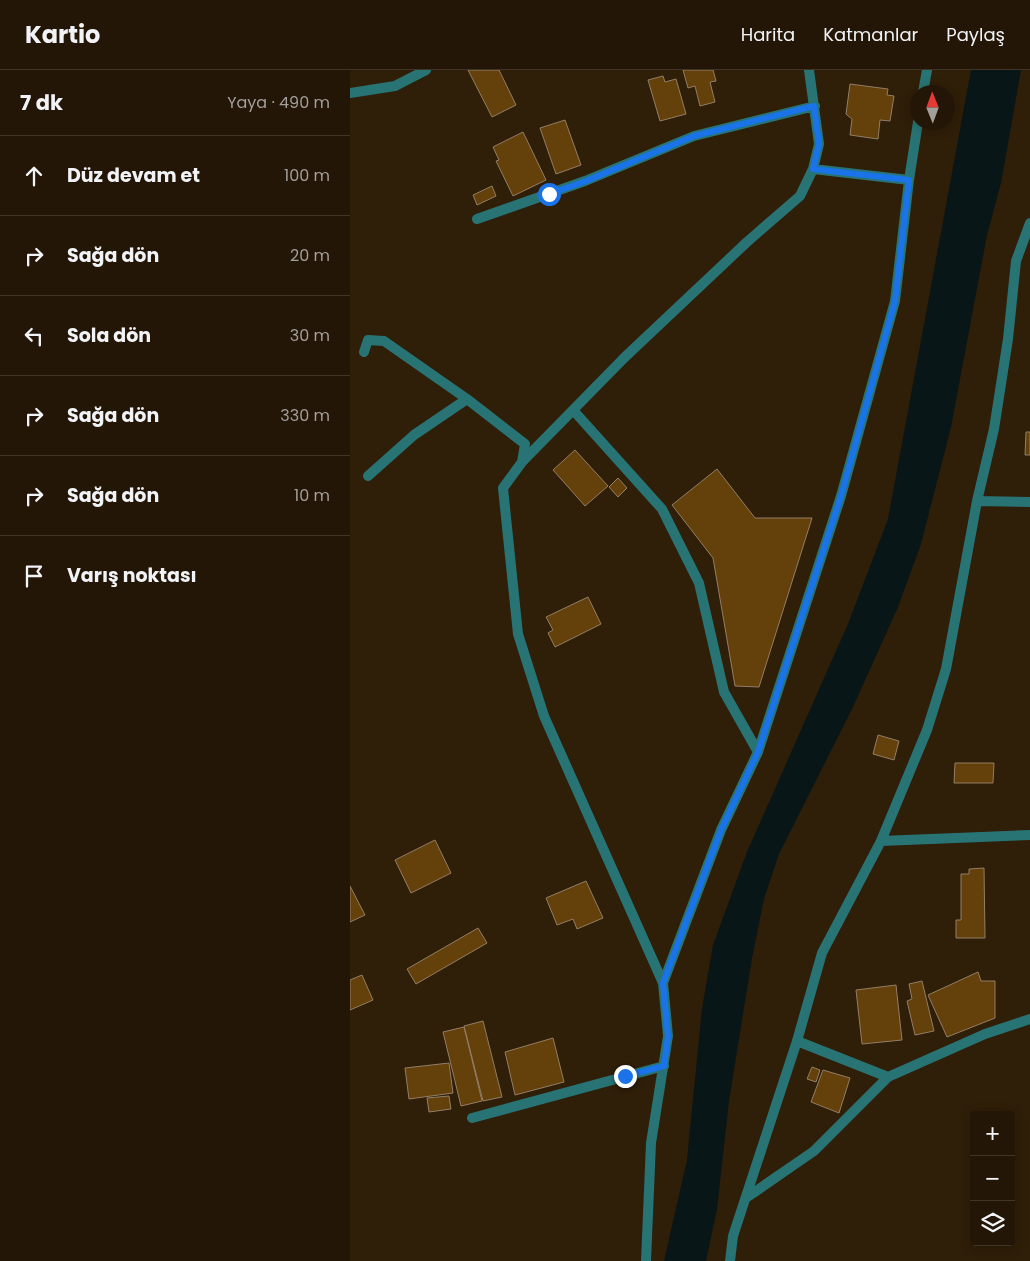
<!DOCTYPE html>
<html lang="tr">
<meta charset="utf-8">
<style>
body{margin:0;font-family:Poppins,sans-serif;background:#2b1f10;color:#f1f3f6}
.controls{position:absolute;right:15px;bottom:15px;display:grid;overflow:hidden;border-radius:5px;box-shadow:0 2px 12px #0003}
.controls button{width:45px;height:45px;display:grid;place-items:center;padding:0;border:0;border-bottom:1px solid #403528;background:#231606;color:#f1f3f6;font:25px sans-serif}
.compass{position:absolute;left:560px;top:15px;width:45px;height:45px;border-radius:50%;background:#231606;box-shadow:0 2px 12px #0003;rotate:359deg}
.stop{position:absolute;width:15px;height:15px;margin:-11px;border:4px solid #1a73e8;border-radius:50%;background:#fff}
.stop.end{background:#1a73e8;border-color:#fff;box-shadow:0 1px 5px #0008}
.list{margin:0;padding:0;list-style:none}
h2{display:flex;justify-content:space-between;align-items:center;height:65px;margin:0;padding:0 20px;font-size:21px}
h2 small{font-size:16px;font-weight:400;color:#a39f9b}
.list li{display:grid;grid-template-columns:32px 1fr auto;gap:15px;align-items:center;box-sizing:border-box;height:80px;padding:0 20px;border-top:1px solid #403528}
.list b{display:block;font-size:19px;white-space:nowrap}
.list em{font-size:16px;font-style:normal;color:#a39f9b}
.icon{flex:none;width:28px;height:28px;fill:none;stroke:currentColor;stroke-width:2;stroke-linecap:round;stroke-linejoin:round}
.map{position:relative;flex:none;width:680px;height:1191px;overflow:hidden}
header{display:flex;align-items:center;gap:30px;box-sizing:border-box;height:70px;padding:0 25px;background:#231606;border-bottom:1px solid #403528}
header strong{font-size:24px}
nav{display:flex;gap:28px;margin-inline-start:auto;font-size:18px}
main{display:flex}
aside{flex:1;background:#231606}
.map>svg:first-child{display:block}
.water{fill:#081617}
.building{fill:#64400a;stroke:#937e67}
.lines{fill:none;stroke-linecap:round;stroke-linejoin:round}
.street{stroke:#287475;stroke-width:10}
.route{stroke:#1a73e8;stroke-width:6}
</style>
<header>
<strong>Kartio</strong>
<nav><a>Harita</a><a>Katmanlar</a><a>Paylaş</a></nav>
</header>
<main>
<aside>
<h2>7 dk<small>Yaya · 490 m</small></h2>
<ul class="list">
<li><svg class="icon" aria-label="ahead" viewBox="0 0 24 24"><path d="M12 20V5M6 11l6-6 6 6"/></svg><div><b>Düz devam et</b></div><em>100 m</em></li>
<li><svg class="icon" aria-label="right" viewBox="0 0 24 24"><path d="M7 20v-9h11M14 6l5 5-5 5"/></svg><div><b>Sağa dön</b></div><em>20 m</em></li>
<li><svg class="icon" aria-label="left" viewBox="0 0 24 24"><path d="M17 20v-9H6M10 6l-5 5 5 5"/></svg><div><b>Sola dön</b></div><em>30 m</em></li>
<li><svg class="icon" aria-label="right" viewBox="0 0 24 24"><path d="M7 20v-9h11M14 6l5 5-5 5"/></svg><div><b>Sağa dön</b></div><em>330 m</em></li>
<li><svg class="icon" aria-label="right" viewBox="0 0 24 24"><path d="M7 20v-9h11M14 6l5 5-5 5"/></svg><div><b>Sağa dön</b></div><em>10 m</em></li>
<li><svg class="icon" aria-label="arrive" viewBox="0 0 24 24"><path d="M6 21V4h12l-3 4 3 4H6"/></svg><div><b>Varış noktası</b></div></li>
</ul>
</aside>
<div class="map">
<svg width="680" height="1191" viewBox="0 0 680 1191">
<rect width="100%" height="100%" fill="#2f1e08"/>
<path class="water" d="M621,0H671L651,113L637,165L601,357L571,474L548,537L503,637L429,784L414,829L402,888L379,1031L367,1139L356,1191H314L337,1090L352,939L363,875L397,782L498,554L538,449Z"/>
<path class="building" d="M118,0H149L166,35L142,47Z
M333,0H363L366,11L360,12L365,32L350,36L345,16L338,18Z
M313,6L315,12L326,9L336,44L310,51L298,10Z
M500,14L538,19L537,25L544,26L540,51L530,50L528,69L500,65L502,49L496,44Z
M215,50L231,95L206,104L190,58Z
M173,62L196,110L163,126L146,91L149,90L143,77Z
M142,116L146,126L127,135L123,125Z
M676,362H680V385H675Z
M225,380L258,416L235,436L203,400Z
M367,399L405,448H462L409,617L385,616L363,488L322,435Z
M268,408L277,418L268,427L259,417Z
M238,527L251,554L205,577L198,563L203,560L196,547Z
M528,665L549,671L544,690L523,684Z
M605,693H644L643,713H604Z
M85,770L101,803L61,823L45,790Z
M634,798L635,868H606V850H611V804H619V799Z
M236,811L253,848L227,859L223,849L207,855L196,828Z
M0,816L15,845L0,852Z
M128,858L137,873L66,914L57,899Z
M628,902L631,911H645V948L597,967L578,925Z
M12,905L23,930L0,940V910Z
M572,911L584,961L565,965L557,931L562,929L559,914Z
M546,915L552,970L512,974L506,920Z
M133,951L152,1027L133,1031L114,956Z
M114,957L132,1031L111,1036L93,962Z
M203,968L214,1012L165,1025L155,982Z
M99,993L103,1023L59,1029L55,998Z
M462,997L470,1000L466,1012L457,1009Z
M473,1000L500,1008L489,1043L461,1032Z
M99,1026L101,1039L79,1042L77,1028Z"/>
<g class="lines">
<path class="street" d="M573,22L577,0
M0,23L45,16L76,0
M559,110L568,52
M127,149L235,111L344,66L465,36
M14,282L18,270L34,271L117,329L175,374L172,392
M223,340L312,439L349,513L374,622L408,682
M18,406L64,365L117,329
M627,431L680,432
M531,771L680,765
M313,913L371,760L408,682L491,426L545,231L559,110L463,99
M447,971L538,1007
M122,1048L314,996
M396,1128L464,1081L538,1007L635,964L680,949
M296,1191L301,1073L318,966L313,913L194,646L168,564L153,418L172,392L275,287L397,172L450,126L463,99L469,74L459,0
M380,1191L383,1166L447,971L472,883L531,771L577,660L596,599L627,431L644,359L658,269L666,191L680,153"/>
</g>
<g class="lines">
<path class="route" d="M199,124L236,111L344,66L464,36L469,74L463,99L559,110L545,231L491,426L408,682L371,760L313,913L318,966L314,996L275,1006"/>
</g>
</svg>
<div class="controls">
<button>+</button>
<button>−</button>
<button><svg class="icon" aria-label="layers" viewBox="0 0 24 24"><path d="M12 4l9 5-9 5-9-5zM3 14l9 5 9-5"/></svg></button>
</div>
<svg class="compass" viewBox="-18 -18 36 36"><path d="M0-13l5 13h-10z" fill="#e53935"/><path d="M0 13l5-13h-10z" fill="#a39f9b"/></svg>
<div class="stop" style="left:199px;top:124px"></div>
<div class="stop end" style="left:275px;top:1006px"></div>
</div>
</main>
